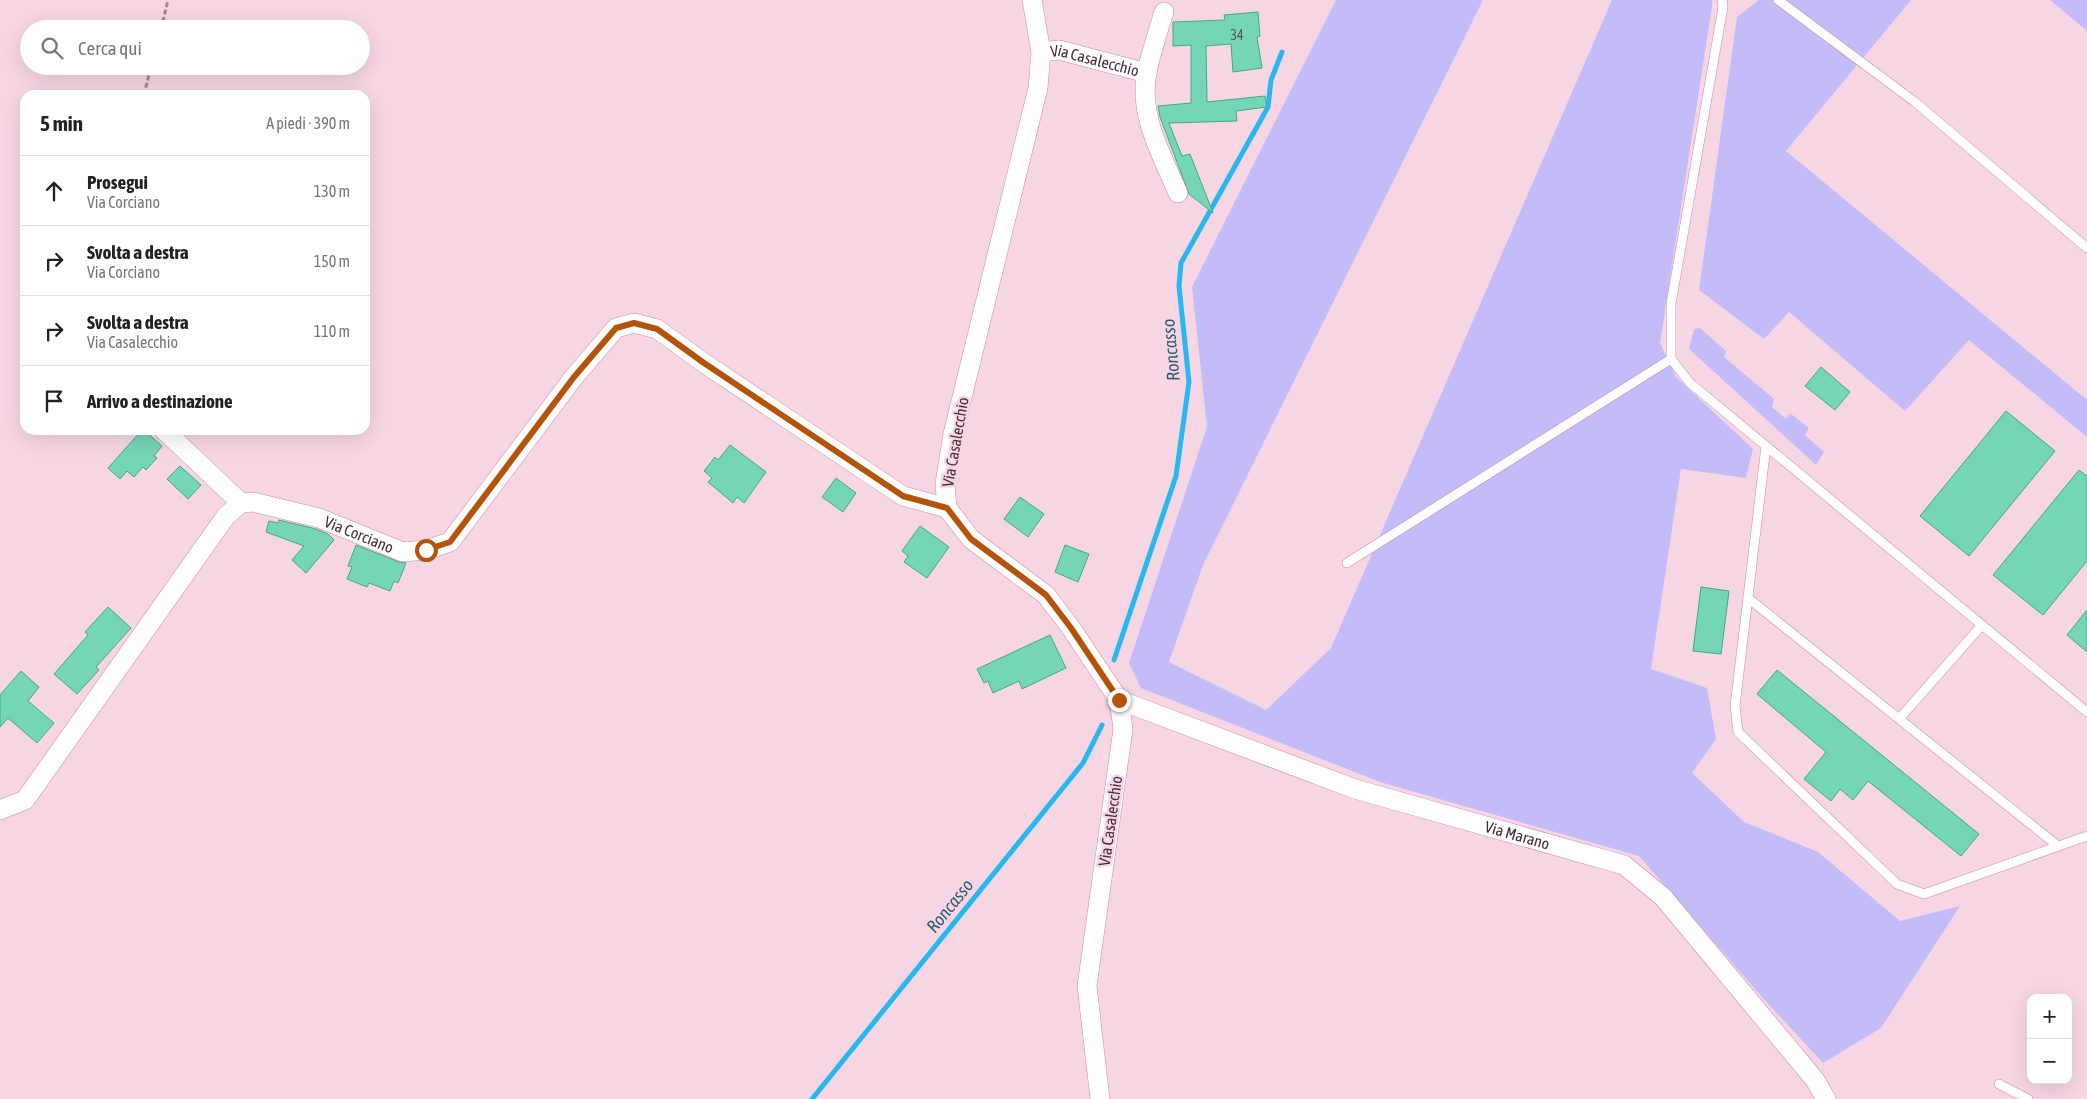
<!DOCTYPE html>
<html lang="it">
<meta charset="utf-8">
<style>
body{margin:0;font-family:"Asap Condensed",sans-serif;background:#f6f6f6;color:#222}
.controls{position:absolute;right:15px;bottom:15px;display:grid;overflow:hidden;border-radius:10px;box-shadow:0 5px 20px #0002}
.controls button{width:45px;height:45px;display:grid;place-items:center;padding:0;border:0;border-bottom:1px solid #e0e0e0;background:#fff;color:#222;font:25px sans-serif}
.stop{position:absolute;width:15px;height:15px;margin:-11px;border:4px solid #b45309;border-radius:50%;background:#fff}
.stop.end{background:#b45309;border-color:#fff;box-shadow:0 1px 5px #0008}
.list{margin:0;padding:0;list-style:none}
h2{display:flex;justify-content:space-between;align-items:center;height:65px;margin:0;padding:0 20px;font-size:21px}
h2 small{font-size:16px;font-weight:400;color:#767676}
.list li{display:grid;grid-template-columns:32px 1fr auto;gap:15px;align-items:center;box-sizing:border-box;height:70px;padding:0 20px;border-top:1px solid #e0e0e0}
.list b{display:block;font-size:19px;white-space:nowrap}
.list p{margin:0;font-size:16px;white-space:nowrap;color:#767676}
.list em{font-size:16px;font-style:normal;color:#767676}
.icon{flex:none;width:28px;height:28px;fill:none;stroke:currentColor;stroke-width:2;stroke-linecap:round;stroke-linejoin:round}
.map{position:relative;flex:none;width:2087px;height:1099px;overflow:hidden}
.search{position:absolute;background:#fff;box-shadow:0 5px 20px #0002;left:20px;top:20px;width:350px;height:55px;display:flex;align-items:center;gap:12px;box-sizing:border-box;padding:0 18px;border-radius:28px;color:#767676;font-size:19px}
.panel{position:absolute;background:#fff;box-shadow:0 5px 20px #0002;left:20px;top:90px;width:350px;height:345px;border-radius:15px}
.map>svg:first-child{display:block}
.green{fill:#c4bcf9}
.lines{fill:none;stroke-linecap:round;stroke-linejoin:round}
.stream{stroke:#26b8ef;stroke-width:5}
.building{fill:#74d6b6;stroke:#43a789}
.lane-casing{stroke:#d285aa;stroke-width:10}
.street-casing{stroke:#d285aa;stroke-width:20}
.path{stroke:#a58593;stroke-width:3;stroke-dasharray:5 2.5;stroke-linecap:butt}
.lane{stroke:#fff;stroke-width:9}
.street{stroke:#fff;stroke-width:19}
.route{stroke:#b45309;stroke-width:6}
.labels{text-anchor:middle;stroke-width:5;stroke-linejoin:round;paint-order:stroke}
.number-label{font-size:14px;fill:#545558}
.street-label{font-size:16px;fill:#4a2a39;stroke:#f7d6e4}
.water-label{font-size:18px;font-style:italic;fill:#2a5f76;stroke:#f7d6e4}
</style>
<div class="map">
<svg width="2087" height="1099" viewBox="0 0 2087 1099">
<rect width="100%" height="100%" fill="#f7d6e4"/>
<path class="green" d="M1336,0H1483L1203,565L1169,662L1266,710L1331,648L1612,0H1712V6L1660,343L1676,377L1753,449L1746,478L1681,469L1651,669L1707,688L1716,739L1692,773L1744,822L1818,852L1900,921L1960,906L1881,1028L1823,1063L1761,996L1639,856L1380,782L1141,688L1129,663L1207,427L1192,287Z
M1759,0H1911L1786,151L2087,400V437L1969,340L1905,411L1789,312L1764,339L1699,290L1737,17Z
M2050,0H2087V31Z
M1700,328L1726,351L1724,357L1774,399L1772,407L1786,419L1790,413L1809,428L1805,435L1824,452L1816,465L1689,349L1694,329Z"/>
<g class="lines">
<path class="stream" d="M1114,660L1176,476L1189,382L1179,286L1181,263L1268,107L1271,80L1282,52
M812,1099L1083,763L1102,725"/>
</g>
<path class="building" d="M1258,12L1260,36L1257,37L1262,68L1233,72L1231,44L1206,46L1207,102L1265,96L1267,107L1236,111L1237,121L1169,123L1182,156L1190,154L1213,213L1189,194L1160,117L1158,106L1191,103V45L1173,46V22L1225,20L1224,15Z
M1821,367L1850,392L1835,410L1805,386Z
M2006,411L2055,451L1969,556L1920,516Z
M142,430H144L162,446L154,456L157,458L146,470L143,467L134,477L127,471L120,479L108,468Z
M730,445L766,472L744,503L737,497L733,503L708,482L712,478L704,471L715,457L718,460Z
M180,466L201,485L188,499L167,479Z
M2079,470L2087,476V561L2043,615L1993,575Z
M836,478L856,493L843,512L822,497Z
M1020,497L1044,514L1028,537L1004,519Z
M279,520L316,529L328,534L334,540L306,573L292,560L304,546L266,532L269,521L278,523Z
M920,526L949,547L927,578L904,562L908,556L902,551Z
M356,545L399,562L406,563L398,583L394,581L390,591L369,583L367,587L347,579L352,567L348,566Z
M1065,545L1089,554L1078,582L1055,572Z
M1701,587L1729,591L1721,654L1693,651Z
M108,607L131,628L96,667L99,670L77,694L54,674L88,635L85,632Z
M2087,610V652L2067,635Z
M1050,635L1066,668L1022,689L1019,681L993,693L988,681L984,683L977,669Z
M1777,670L1979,834L1961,856L1868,781L1853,800L1840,789L1831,801L1804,779L1826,752L1757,694Z
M21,671L39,687L28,701L54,723L37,743L8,718L0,727V695Z"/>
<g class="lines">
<g class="lane-casing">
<path id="lane" d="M1722,0L1723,7L1671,304V359L1690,383L2087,712
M1778,0L1915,102L2087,248
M1766,446L1735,706L1738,732L1897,884L1924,894L2087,836
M1347,563L1671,359
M1748,598L2058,846
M1899,719L1982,625
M1999,1084L2028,1099"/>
</g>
<g class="street-casing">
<g id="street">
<path d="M1032,0L1041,52L1038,88L953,434L945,484L947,508L971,539L1046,595L1071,628L1119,700L1123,729L1087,986L1100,1099"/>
<path d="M1164,12C1158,32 1151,52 1147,72C1138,115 1162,155 1178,193"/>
<path id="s1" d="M1041,52L1059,50L1147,73"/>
<path d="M164,430L241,503"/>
<path id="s2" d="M1119,700L1355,789L1624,865L1663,897L1815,1080L1826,1099"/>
<path id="s3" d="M0,810L25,800L226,516L241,503L253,502L319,518L403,552L426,550L450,542L574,377L616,328L634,323L657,329L704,363L903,496L947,508"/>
</g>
</g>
<path class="path" d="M161,29L168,0
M144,95L151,66"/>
<use href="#lane" class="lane"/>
<use href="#street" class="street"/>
</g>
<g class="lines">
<path class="route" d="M426,550L450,542L574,377L616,328L634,323L657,329L704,363L903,496L947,508L971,539L1046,595L1071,628L1119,700"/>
</g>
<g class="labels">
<g class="number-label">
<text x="1237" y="40">34</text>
</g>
<g class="street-label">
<text dy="6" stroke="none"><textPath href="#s1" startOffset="55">Via Casalecchio</textPath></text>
<text transform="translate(955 442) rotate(-80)" y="6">Via Casalecchio</text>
<text dy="6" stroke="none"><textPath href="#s3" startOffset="518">Via Corciano</textPath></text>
<text transform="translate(1110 821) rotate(-82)" y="6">Via Casalecchio</text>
<text dy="6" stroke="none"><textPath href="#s2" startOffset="421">Via Marano</textPath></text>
</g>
<g class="water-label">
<text transform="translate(1171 350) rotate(-95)" y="6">Roncasso</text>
<text transform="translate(950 906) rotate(-51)" y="6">Roncasso</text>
</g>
</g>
</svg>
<div class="controls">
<button>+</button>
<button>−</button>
</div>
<div class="stop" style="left:426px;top:550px"></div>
<div class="stop end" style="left:1119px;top:700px"></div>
<div class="search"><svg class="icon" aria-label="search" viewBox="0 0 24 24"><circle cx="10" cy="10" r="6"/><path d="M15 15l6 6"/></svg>Cerca qui</div>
<section class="panel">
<h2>5 min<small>A piedi · 390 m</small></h2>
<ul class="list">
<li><svg class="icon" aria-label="ahead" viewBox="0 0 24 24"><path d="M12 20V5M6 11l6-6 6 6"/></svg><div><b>Prosegui</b><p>Via Corciano</p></div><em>130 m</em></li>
<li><svg class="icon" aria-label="right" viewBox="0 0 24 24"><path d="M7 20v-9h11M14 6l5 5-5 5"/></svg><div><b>Svolta a destra</b><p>Via Corciano</p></div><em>150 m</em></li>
<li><svg class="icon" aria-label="right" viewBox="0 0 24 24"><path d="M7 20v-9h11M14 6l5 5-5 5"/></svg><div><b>Svolta a destra</b><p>Via Casalecchio</p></div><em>110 m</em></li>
<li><svg class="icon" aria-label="arrive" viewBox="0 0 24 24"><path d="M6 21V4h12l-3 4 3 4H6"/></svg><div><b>Arrivo a destinazione</b></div></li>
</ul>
</section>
</div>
